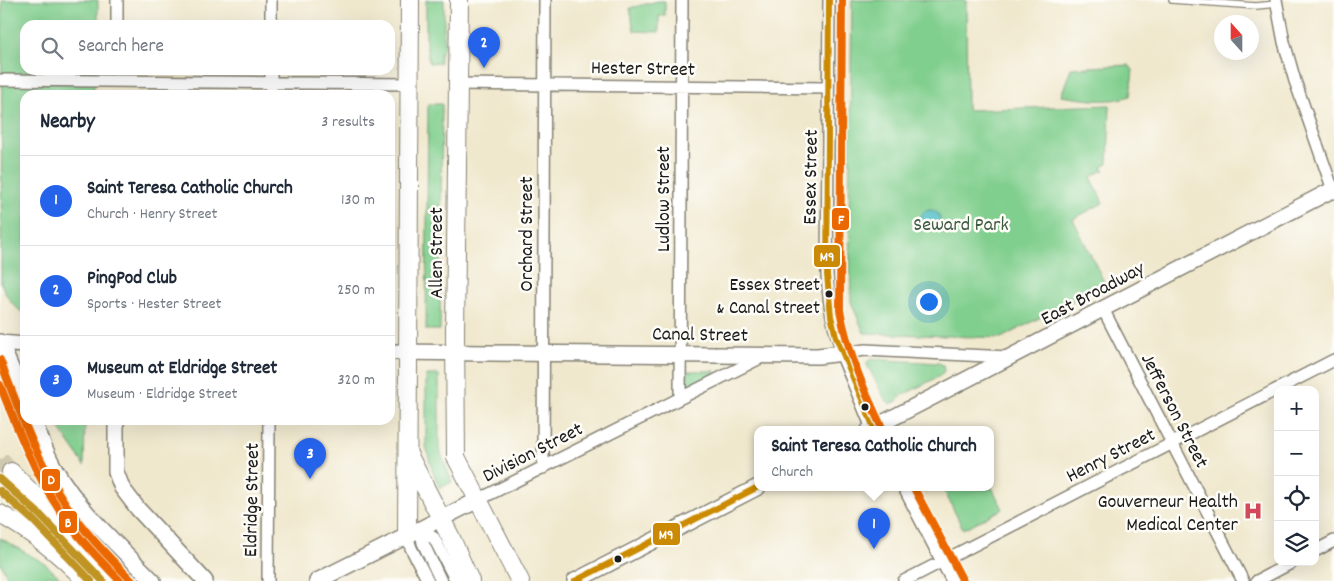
<!DOCTYPE html>
<meta charset="utf-8">
<style>
body{margin:0;font-family:Dekko,sans-serif;background:#f6f6f7;color:#1f2937}
.controls{position:absolute;right:15px;bottom:15px;display:grid;overflow:hidden;border-radius:10px;box-shadow:0 5px 20px #0002}
.controls button{width:45px;height:45px;display:grid;place-items:center;padding:0;border:0;border-bottom:1px solid #e0e1e3;background:#fff;color:#1f2937;font:25px sans-serif}
.compass{position:absolute;left:1214px;top:15px;width:45px;height:45px;border-radius:50%;background:#fff;box-shadow:0 5px 20px #0002;rotate:339deg}
.you{position:absolute;left:928px;top:301px;width:18px;height:18px;margin:-12px;border:4px solid #fff;border-radius:50%;background:#1a73e8;box-shadow:0 0 0 8px #1a73e833}
.badge{display:grid;place-items:center;width:32px;height:32px;border-radius:50%;background:#2563eb;color:#fff;font-size:16px;font-weight:700}
.pin{position:absolute;translate:-50% -41px;filter:drop-shadow(0 1px 2px #0008)}
.pin::after{content:'';position:absolute;top:26px;width:18px;height:15px;background:inherit;clip-path:polygon(0 0,100% 0,50% 100%)}
.popup{position:absolute;left:754px;top:426px;width:240px;height:65px;box-sizing:border-box;display:grid;place-content:center;border-radius:10px;background:#fff;filter:drop-shadow(0 1px 4px #0005);font-size:16px;white-space:nowrap;color:#747a83}
.popup b{font-size:19px;color:#1f2937}
.popup::after{content:'';position:absolute;left:50%;top:100%;margin-left:-10px;border:10px solid transparent;border-top-color:#fff}
.list{margin:0;padding:0;list-style:none}
h2{display:flex;justify-content:space-between;align-items:center;height:65px;margin:0;padding:0 20px;font-size:21px}
h2 small{font-size:16px;font-weight:400;color:#747a83}
.list li{display:grid;grid-template-columns:32px 1fr auto;gap:15px;align-items:center;box-sizing:border-box;height:90px;padding:0 20px;border-top:1px solid #e0e1e3}
.list b{display:block;font-size:19px;white-space:nowrap}
.list p{margin:0;font-size:16px;white-space:nowrap;color:#747a83}
.list em{font-size:16px;font-style:normal;color:#747a83}
.icon{flex:none;width:28px;height:28px;fill:none;stroke:currentColor;stroke-width:2;stroke-linecap:round;stroke-linejoin:round}
.map{position:relative;flex:none;width:1334px;height:581px;overflow:hidden}
.search{position:absolute;background:#fff;box-shadow:0 5px 20px #0002;left:20px;top:20px;width:375px;height:55px;display:flex;align-items:center;gap:12px;box-sizing:border-box;padding:0 18px;border-radius:15px;color:#747a83;font-size:19px}
.panel{position:absolute;background:#fff;box-shadow:0 5px 20px #0002;left:20px;top:90px;width:375px;height:335px;border-radius:15px}
.map>svg:first-child{display:block}
.green{fill:#81cf8e;stroke:#4e7655}
.water{fill:#50bec7;stroke:#366d72}
.lines{fill:none;stroke-linecap:round;stroke-linejoin:round}
.primary-tunnel{stroke:#d0c9b2;stroke-width:18;stroke-dasharray:18 9;stroke-linecap:butt}
.lane-casing{stroke:#868274;stroke-width:8}
.street-casing{stroke:#868274;stroke-width:14}
.secondary-casing{stroke:#868274;stroke-width:18}
.primary-casing{stroke:#868274;stroke-width:20}
.lane{stroke:#fff;stroke-width:5.5}
.street{stroke:#fff;stroke-width:11}
.secondary{stroke:#fff;stroke-width:15}
.primary{stroke:#fff;stroke-width:18}
.bus-1-casing{stroke:#fdfcf7;stroke-width:10}
.bus-1{stroke:#cb8a06;stroke-width:6}
.metro-1-casing{stroke:#fdfcf7;stroke-width:11}
.metro-2-casing{stroke:#fdfcf7;stroke-width:11}
.metro-3-casing{stroke:#fdfcf7;stroke-width:11}
.metro-4-casing{stroke:#fdfcf7;stroke-width:11}
.metro-5-casing{stroke:#fdfcf7;stroke-width:11}
.metro-1{stroke:#eb6800;stroke-width:8}
.metro-2{stroke:#eb6800;stroke-width:8}
.metro-3{stroke:#eb6800;stroke-width:8}
.metro-4{stroke:#c09424;stroke-width:8}
.metro-5{stroke:#c09424;stroke-width:8}
.bus-dot{fill:#1c1c1c;stroke:#fdfcf7;stroke-width:2}
.labels{text-anchor:middle;stroke-width:5;stroke-linejoin:round;paint-order:stroke}
.bus-label{font-size:19px;fill:#1c1c1c;stroke:#fdfcf7;text-anchor:end}
.street-label{font-size:20px;fill:#1c1c1c;stroke:#fdfcf7}
.park-label{font-size:20px;fill:#3f5b44;stroke:#fdfcf7}
.poi-label{font-size:20px;fill:#1c1c1c;stroke:#fdfcf7;text-anchor:end}
.line-badge{stroke:#fdfcf7;stroke-width:2}
.badge-label{font-size:14px;text-anchor:middle;font-weight:bold;fill:#fff}
</style>
<div class="map">
<svg width="1334" height="581" viewBox="0 0 1334 581">
<rect width="100%" height="100%" fill="#fdfcf7"/>
<filter id="ink" filterUnits="userSpaceOnUse"><feTurbulence type="fractalNoise" baseFrequency=".02" numOctaves="2"/><feDisplacementMap in="SourceGraphic" scale="10" xChannelSelector="R" yChannelSelector="G"/><feConvolveMatrix kernelMatrix="1 2 1 2 8 2 1 2 1" color-interpolation-filters="sRGB"/></filter>
<filter id="wash" filterUnits="userSpaceOnUse"><feTurbulence type="fractalNoise" baseFrequency=".0096" numOctaves="4" result="noise"/><feDisplacementMap in="SourceGraphic" scale="20" xChannelSelector="R" yChannelSelector="G"/><feGaussianBlur stdDeviation="1.12" result="paint"/><feColorMatrix in="noise" values="0 0 0 0 0 0 0 0 0 0 0 0 0 0 0 0 0 1.4 0 .05"/><feComposite in="paint" operator="in"/></filter>
<g filter="url(#wash)">
<rect width="100%" height="100%" fill="#f0e8cd"/>
<path class="green" d="M2,0H98V25H25V70H93L94,91L90,95H25V314C13,307 6,296 1,283Z
M426,0H444V46L440,55V63H429L426,43Z
M852,0H966L967,110L1110,105L1108,164L1102,167L1104,170L1091,177L1103,203L1073,219L1105,284L1001,338L864,333L851,302L849,216Z
M658,1H665V16H659V32L634,31L630,8Z
M1129,65L1133,70L1130,96C1107,104 1084,99 1061,96L1071,68Z
M428,104H442L440,330H426Z
M871,359L939,363L943,365L944,371L940,376L903,395L897,401L890,404L885,399L867,365V362Z
M687,371H715V374L687,387Z
M426,375H439V448L452,482L440,488L432,470L426,446Z
M56,420H85L84,466C76,450 63,437 56,420Z
M990,484L1003,509L963,529L944,490L949,488H990Z
M0,538L44,563L64,581H57L51,575L38,581H9L0,562Z"/>
<path class="water" d="M920 220a10 10 0 1 1 20 0a10 10 0 1 1-20 0Z"/>
</g>
<g filter="url(#ink)">
<g class="lines">
<path class="primary-tunnel" d="M0,460L11,472"/>
<g class="lane-casing">
<path id="lane" d="M1172,0L1256,6L1277,4"/>
</g>
<g class="street-casing">
<path id="street" d="M117,0V25
M829,0L827,275C829,303 832,326 843,353L865,350L1008,357
M1276,0L1284,42L1295,81L1334,193
M271,25V0
M0,80L410,84
M458,84L828,88
M271,95V70
M1103,309L1243,581
M680,398L682,0
M543,468L545,0
M904,488L952,581
M478,500L764,356
M407,536L411,548L428,581
M1315,551L1334,541
M268,581L269,420
M441,581L423,543L422,538L429,535L434,538L456,581
M904,581L1334,360
M1257,581L1293,562"/>
</g>
<g class="secondary-casing">
<path id="secondary" d="M0,342L25,401
M0,343L25,345
M390,352L818,356L843,353L874,428
M33,420C40,436 46,454 55,469C80,512 119,546 153,581
M116,420V472L122,488L138,509L205,581
M869,430L1334,189
M317,581L478,500
M575,581L758,487"/>
</g>
<g class="primary-casing">
<path id="primary" d="M459,0L455,333L456,457L520,581
M409,456L450,536L470,581
M11,472L117,581
M0,514C34,533 60,553 86,581
M407,536L410,0"/>
</g>
<use href="#lane" class="lane"/>
<use href="#street" class="street"/>
<use href="#secondary" class="secondary"/>
<use href="#primary" class="primary"/>
<g class="bus-1-casing">
<path id="bus-1" d="M829,0L827,275L831,316L836,337L874,428
M575,581L758,487"/>
</g>
<use href="#bus-1" class="bus-1"/>
<g class="metro-1-casing">
<path id="metro-1" d="M842,0L840,310C848,353 864,391 883,430
M914,488L963,581"/>
</g>
<g class="metro-2-casing">
<path id="metro-2" d="M0,360C19,410 37,461 67,506C85,533 109,557 132,581"/>
</g>
<g class="metro-3-casing">
<path id="metro-3" d="M0,385C17,428 34,472 60,511C76,536 99,559 120,581"/>
</g>
<g class="metro-4-casing">
<path id="metro-4" d="M0,479L40,515L103,581"/>
</g>
<g class="metro-5-casing">
<path id="metro-5" d="M0,491L34,521L91,581"/>
</g>
<use href="#metro-1" class="metro-1"/>
<use href="#metro-2" class="metro-2"/>
<use href="#metro-3" class="metro-3"/>
<use href="#metro-4" class="metro-4"/>
<use href="#metro-5" class="metro-5"/>
</g>
</g>
<defs>
<g id="hospital-bare" transform="scale(1.5)"><path d="M-5-5h3v3.5h4V-5h3V5h-3V1.5h-4V5h-3Z" fill="#d1495b" stroke="#fdfcf7" stroke-width="2.5" paint-order="stroke"/></g>
</defs>
<g fill-rule="evenodd">
<use href="#hospital-bare" x="1253" y="511"/>
</g>
<g class="bus-dot">
<circle cx="829" cy="294" r="4.5"/>
<circle cx="865" cy="407" r="4.5"/>
<circle cx="618" cy="559" r="4.5"/>
</g>
<g class="labels">
<g class="bus-label">
<text x="820" y="290">Essex Street<tspan x="820" dy="23">&amp; Canal Street</tspan></text>
</g>
<g class="street-label">
<text transform="translate(643 67) rotate(1)" y="7">Hester Street</text>
<text transform="translate(809 177) rotate(-89)" y="7">Essex Street</text>
<text transform="translate(662 199) rotate(-90)" y="7">Ludlow Street</text>
<text transform="translate(525 234) rotate(-90)" y="7">Orchard Street</text>
<text transform="translate(435 253) rotate(-90)" y="7">Allen Street</text>
<text transform="translate(1092 292) rotate(-28)" y="7">East Broadway</text>
<text transform="translate(700 333) rotate(1)" y="7">Canal Street</text>
<text transform="translate(1176 410) rotate(63)" y="7">Jefferson Street</text>
<text transform="translate(532 451) rotate(-27)" y="7">Division Street</text>
<text transform="translate(1110 454) rotate(-27)" y="7">Henry Street</text>
<text transform="translate(250 500) rotate(-89)" y="7">Eldridge Street</text>
</g>
<g class="park-label">
<text x="961" y="230">Seward Park</text>
</g>
<g class="poi-label">
<text x="1238" y="507">Gouverneur Health<tspan x="1238" dy="23">Medical Center</tspan></text>
</g>
</g>
<g class="line-badge">
<rect x="831" y="207" width="19" height="24" rx="5" fill="#eb6800"/>
<rect x="813" y="244" width="28" height="24" rx="5" fill="#cb8a06"/>
<rect x="41" y="468" width="20" height="24" rx="5" fill="#eb6800"/>
<rect x="58" y="510" width="20" height="24" rx="5" fill="#eb6800"/>
<rect x="652" y="522" width="29" height="24" rx="5" fill="#cb8a06"/>
</g>
<g class="badge-label">
<text x="841" y="224">F</text>
<text x="827" y="261">M9</text>
<text x="51" y="484">D</text>
<text x="68" y="527">B</text>
<text x="666" y="539">M9</text>
</g>
</svg>
<div class="controls">
<button>+</button>
<button>−</button>
<button><svg class="icon" aria-label="locate" viewBox="0 0 24 24"><circle cx="12" cy="12" r="6"/><path d="M12 2v4M12 18v4M2 12h4M18 12h4"/></svg></button>
<button><svg class="icon" aria-label="layers" viewBox="0 0 24 24"><path d="M12 4l9 5-9 5-9-5zM3 14l9 5 9-5"/></svg></button>
</div>
<svg class="compass" viewBox="-18 -18 36 36"><path d="M0-13l5 13h-10z" fill="#e53935"/><path d="M0 13l5-13h-10z" fill="#747a83"/></svg>
<div class="you"></div>
<div class="pin badge" style="left:874px;top:549px">1</div>
<div class="popup"><b>Saint Teresa Catholic Church</b>Church</div>
<div class="pin badge" style="left:484px;top:68px">2</div>
<div class="pin badge" style="left:310px;top:479px">3</div>
<div class="search"><svg class="icon" aria-label="search" viewBox="0 0 24 24"><circle cx="10" cy="10" r="6"/><path d="M15 15l6 6"/></svg>Search here</div>
<section class="panel">
<h2>Nearby<small>3 results</small></h2>
<ul class="list">
<li><span class="badge">1</span><div><b>Saint Teresa Catholic Church</b><p>Church · Henry Street</p></div><em>130 m</em></li>
<li><span class="badge">2</span><div><b>PingPod Club</b><p>Sports · Hester Street</p></div><em>250 m</em></li>
<li><span class="badge">3</span><div><b>Museum at Eldridge Street</b><p>Museum · Eldridge Street</p></div><em>320 m</em></li>
</ul>
</section>
</div>
